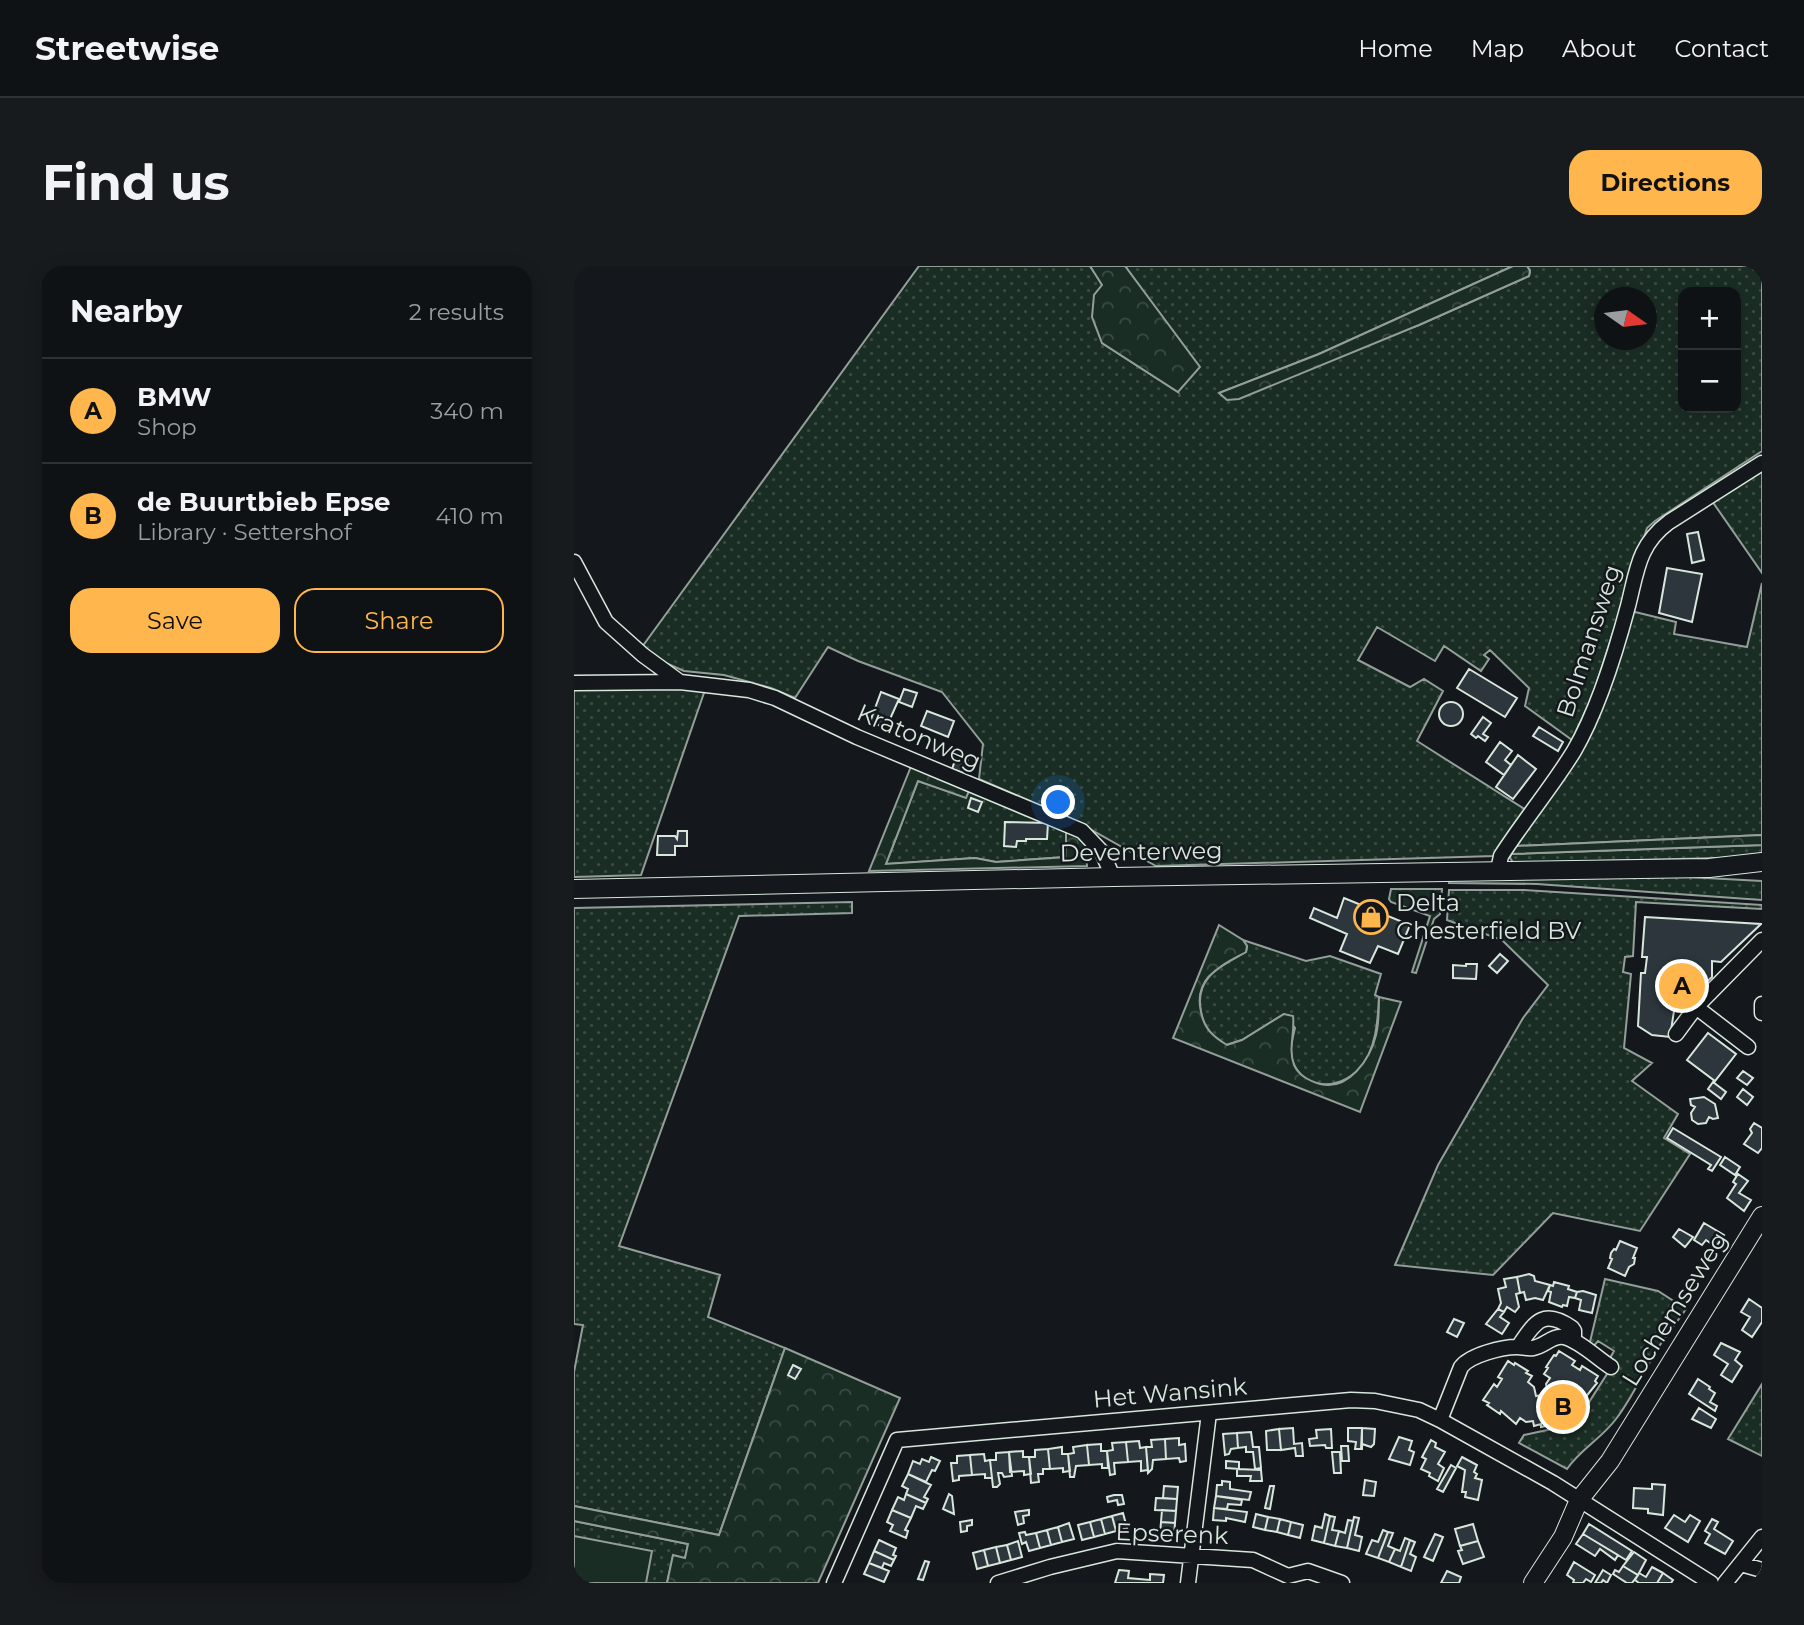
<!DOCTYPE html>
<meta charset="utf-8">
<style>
body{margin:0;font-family:Montserrat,sans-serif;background:#181b1e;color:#f1f3f6}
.controls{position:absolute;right:21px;top:21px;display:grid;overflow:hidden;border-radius:14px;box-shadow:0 4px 18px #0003}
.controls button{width:63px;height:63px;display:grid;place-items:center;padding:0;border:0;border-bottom:2px solid #2f3234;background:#0f1215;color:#f1f3f6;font:35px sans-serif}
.compass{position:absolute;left:1020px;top:21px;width:63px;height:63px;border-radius:50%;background:#0f1215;box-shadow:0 4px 18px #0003;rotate:104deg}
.you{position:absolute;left:485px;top:537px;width:24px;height:24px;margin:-18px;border:5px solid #fff;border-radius:50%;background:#1a73e8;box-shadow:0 0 0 10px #1a73e833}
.badge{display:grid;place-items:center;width:46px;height:46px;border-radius:50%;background:#ffb74d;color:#111;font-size:23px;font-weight:700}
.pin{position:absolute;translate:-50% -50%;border:4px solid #fff;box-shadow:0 2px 7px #0006}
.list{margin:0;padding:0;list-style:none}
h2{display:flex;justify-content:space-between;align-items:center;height:91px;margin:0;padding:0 28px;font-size:30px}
h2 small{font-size:23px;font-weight:400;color:#9b9ea0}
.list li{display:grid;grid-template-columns:46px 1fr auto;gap:21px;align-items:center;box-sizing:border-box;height:105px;padding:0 28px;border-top:2px solid #2f3234}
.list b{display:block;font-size:26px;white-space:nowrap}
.list p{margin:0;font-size:23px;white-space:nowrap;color:#9b9ea0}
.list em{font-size:23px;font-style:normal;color:#9b9ea0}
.actions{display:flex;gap:14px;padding:21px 28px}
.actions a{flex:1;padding:16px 0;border:2px solid #ffb74d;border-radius:21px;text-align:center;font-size:24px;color:#ffb74d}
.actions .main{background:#ffb74d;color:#111}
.map{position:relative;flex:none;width:1188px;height:1317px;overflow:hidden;border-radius:21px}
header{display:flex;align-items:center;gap:42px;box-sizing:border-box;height:98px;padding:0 35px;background:#0f1215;border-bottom:2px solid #2f3234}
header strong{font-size:33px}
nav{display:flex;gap:38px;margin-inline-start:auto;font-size:24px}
.intro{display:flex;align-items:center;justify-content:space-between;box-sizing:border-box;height:168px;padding:0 42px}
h1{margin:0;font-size:49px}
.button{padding:18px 32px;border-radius:21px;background:#ffb74d;color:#111;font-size:24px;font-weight:700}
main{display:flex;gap:42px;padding:0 42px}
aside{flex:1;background:#0f1215;border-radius:21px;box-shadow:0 4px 18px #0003}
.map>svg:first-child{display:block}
.grass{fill:url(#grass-dots);stroke:#939e99;stroke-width:2;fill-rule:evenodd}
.forest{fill:url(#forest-crowns);stroke:#939e99;stroke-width:2}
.pitch{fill:#1a2d24;stroke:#939e99;stroke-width:2}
.building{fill:#2c363c;stroke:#d8e6dc;stroke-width:2}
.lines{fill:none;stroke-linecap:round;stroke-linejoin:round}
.minor-casing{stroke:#d8e6dc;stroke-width:17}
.major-casing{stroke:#d8e6dc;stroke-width:20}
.minor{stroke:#14181c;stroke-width:14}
.major{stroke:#14181c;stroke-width:18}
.labels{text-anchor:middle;stroke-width:5;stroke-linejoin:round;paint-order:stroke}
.street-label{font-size:24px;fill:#d8e6dc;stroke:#14181c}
.poi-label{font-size:24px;fill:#d8e6dc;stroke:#14181c;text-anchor:start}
</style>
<header>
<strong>Streetwise</strong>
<nav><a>Home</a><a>Map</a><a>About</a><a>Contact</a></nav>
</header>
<div class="intro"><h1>Find us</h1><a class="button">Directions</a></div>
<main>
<aside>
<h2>Nearby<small>2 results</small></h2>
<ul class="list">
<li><span class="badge">A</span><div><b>BMW</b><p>Shop</p></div><em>340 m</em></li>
<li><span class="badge">B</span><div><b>de Buurtbieb Epse</b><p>Library · Settershof</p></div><em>410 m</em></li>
</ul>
<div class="actions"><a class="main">Save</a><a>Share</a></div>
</aside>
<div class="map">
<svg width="1188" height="1317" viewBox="0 0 1188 1317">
<defs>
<pattern id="grass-dots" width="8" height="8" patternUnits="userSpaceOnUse" patternTransform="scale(1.75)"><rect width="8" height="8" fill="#1a2d24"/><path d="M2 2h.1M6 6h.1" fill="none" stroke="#3b4b43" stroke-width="1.8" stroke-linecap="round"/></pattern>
<pattern id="forest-crowns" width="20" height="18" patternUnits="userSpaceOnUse" patternTransform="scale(1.75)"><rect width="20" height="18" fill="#1a2d24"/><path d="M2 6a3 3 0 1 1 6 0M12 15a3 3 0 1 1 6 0" fill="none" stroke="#3b4b43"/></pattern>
</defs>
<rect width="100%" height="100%" fill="#14181c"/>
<path class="grass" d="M345,0H516L529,19L528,77L604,126L566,21L551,0H939L745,88L645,127L845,59L955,10L956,5L953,0H1188V185L1081,255L1073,262L1018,431L998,474L951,440L955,422L916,384L910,389L915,393L907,405L870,380L861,395L803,361L784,394L836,421L850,413L869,425L843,475L952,544L920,590L582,600L496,552L405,513L409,478L368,426L284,395L254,381L221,432L197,422L150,409L110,405L85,394L68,381ZM1109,26H1162V142H1109ZM1030,32H1072V74H1030Z
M1188,204V307L1138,235Z
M1188,317V569L942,580L1007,481L1057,345L1102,356L1100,368L1173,381Z
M0,419L132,421L67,609L0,611Z
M344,515L392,531L396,522L492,560V591L422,596L401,592L312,598Z
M1188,579V590L1185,591L944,597L939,596L936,592L937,588Z
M1095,610L1188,615V634L963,618L875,617L876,613Z
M875,624H950L1188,639V643L1062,636L1059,690L1051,691L1049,706L1057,708L1050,782L1078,797L1058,815L1104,848L1090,872L1116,888L1066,965L979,947L919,1009L821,999L864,899L949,752L974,719L928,674L873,654Z
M278,636V647L165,650L45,980L146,1009L134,1051L211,1082L145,1269L0,1240V1106L9,1059L0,1058V642Z
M669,674L732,695L756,690L807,708L801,729L805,731C804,754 802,785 785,803C764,826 724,824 717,789C716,781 719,770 721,762L710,748L668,774L652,779C638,770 630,762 627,746C620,711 647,700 672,686L673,680Z
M1031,1013L1084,1025L1112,1043C1102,1058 1090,1071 1081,1087C1068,1109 1058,1132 1042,1153C1028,1172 1007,1183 993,1203L945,1177L950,1169L1001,1158L1040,1097L1035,1094L1040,1085L1024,1075L1018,1082L1015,1080Z
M1188,1118V1190L1154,1173Z
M0,1255L114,1278L111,1293L99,1290L93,1317H0Z"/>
<path class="forest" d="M516,0H551L626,101L604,126L528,77L518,51L520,29L528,19Z
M939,0H953L956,5L955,10L845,59L665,133L653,134L645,127L745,88Z
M338,498L396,522L392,532L344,515L312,598L401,592L422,596L492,591V560L511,569L513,600L295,605Z
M1188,569V579L937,588L942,580Z
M817,623H868L866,648L860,653L842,707L838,706L856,650L817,636L815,633Z
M645,659L669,674L673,680L672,686C647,700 619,711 627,746C630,762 638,770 653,779L668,774L710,748L719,750C721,767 714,783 720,799C724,809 736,815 746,818C774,825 796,794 802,769C805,757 805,744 805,731L827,736L786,846L599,772Z
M211,1082L326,1132L244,1317H93L99,1289L111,1292L114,1278L0,1255V1240L145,1269Z"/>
<path class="pitch" d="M0,1270L78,1285L72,1317H0Z"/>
<path class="building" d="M1124,266L1130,294L1118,297L1113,268Z
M1093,302L1128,308L1118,356L1085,347Z
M895,403L943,432L931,451L883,422Z
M330,423L343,427L338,441L325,436Z
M307,426L325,433L312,462L296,456Z
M865 448a12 12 0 1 1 24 0a12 12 0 1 1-24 0Z
M353,445L380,455L374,471L347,460Z
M909,451L917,457L909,468L914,471L911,475L904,470L902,472L897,468Z
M965,461L989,476L984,485L959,470Z
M926,476L938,485L931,494L937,499L930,509L912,496Z
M383,489L394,493L389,507L378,503Z
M944,489L962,503L939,533L922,521Z
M397,532L408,536L404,546L394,542Z
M431,556L474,557L473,573H452V575H443L442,581L430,580Z
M104,565H113V580H101V589H83L84,570H101L103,573Z
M770,632L836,659L824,688L804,680L796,697L766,685L773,668L736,652L740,642L763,652Z
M1071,651L1187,658L1147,696L1138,695V711L1100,745L1096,771L1078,769L1064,760L1067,707H1071L1073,691H1068Z
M926,688L934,695L923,707L915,700Z
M892,698H903L902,713L879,712V699L892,700Z
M1134,767L1162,788L1141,815L1113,794Z
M1169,805L1179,812L1173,819L1163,812Z
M1139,816L1152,826L1147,833L1134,823Z
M1169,823L1179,831L1173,839L1163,831Z
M1130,831L1141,838L1144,852L1139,853L1135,851L1132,857L1124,858L1118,854L1117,847L1121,841L1117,839L1116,833Z
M1180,857L1188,862V882L1184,887L1170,878L1178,867L1176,863Z
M1099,862L1147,891L1138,905L1134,903L1137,899L1093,872Z
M1151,891L1166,901L1161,909L1146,899Z
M1164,908L1174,915L1165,927L1177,934L1170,945L1153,932L1162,918L1159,916Z
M1130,957L1150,969L1142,981L1132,974L1128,979L1120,974Z
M1105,963L1119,971L1111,981L1099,971Z
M1046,975L1063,982L1059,992H1061L1060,998L1055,1001L1051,1010L1034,1002L1038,993L1036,992L1037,987L1040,983L1042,984Z
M955,1008L960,1010L961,1015L976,1019L969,1034L961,1032L952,1034L950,1026L946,1027L943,1011Z
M943,1011L946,1027L942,1028L945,1041L941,1046L933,1041L930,1046L924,1043L927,1037L924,1023L932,1021L930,1013Z
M980,1016L995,1020L994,1023L1003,1026L1001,1032L995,1031L993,1040L989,1039L988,1041L975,1036L977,1026L974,1025L976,1019L979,1020Z
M1009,1025L1022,1029L1018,1047L1005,1044L1007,1034L1001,1032L1003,1026Z
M1175,1033L1188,1042V1056L1178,1071L1168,1064L1176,1051L1167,1046Z
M924,1043L930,1046L926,1051L935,1057L928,1068L912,1058Z
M880,1053L890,1057L883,1071L873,1066Z
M1147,1077L1166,1086L1161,1094L1168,1100L1158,1116L1147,1109L1154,1098L1140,1089Z
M985,1085L1001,1095L998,1099L1006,1104L1008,1100L1024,1110L1021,1115L1023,1117L1006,1138L1008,1139L1004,1146L997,1142L994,1148L987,1149V1154L981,1155L982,1158L967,1161V1158L960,1160L959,1155L952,1156L946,1152L942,1158L927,1145L926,1148L913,1139L915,1137L909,1134L920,1118L923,1121L928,1113L924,1111L934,1095L940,1099L941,1097L954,1105L952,1107L958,1110L954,1116L960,1121L962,1130L974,1128L972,1118L976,1112L970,1108L974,1102L972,1101L980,1089L982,1090Z
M219,1099L227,1103L221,1113L214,1109Z
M1124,1113L1136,1121L1135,1123L1141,1127L1136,1136L1143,1140L1141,1145L1115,1128Z
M1125,1142L1142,1153L1137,1162L1118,1153Z
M719,1162L720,1178L728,1177L729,1190H722L721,1182L707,1184L705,1163Z
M774,1162H788L787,1183H781L782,1176L774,1175Z
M788,1162L801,1163L800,1178L797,1181L788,1178V1184Z
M705,1163L707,1184H693L692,1165Z
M757,1163L758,1182H752L751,1179L736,1180L735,1173L743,1172L742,1164Z
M677,1166L679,1181H685L687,1202L681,1203L679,1186H672V1181L664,1182L663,1167Z
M663,1167L664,1182L657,1183L655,1188L651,1189L649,1168Z
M825,1171L838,1175L835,1184L840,1186L836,1199L815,1193Z
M605,1172V1179L611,1178L612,1195L606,1196L605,1192L592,1193L591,1173Z
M591,1173L592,1193L579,1194L578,1203L574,1207L572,1181H578L577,1174Z
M857,1174L862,1177L861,1181L871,1186L864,1198L870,1202L864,1215L855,1210L856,1207L847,1203L852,1193L848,1191Z
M565,1175L566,1182L572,1181L574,1204L567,1205V1195L554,1196L552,1176Z
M552,1176L554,1196L540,1197L541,1208L536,1209L533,1185L539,1184L538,1177Z
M527,1178V1185H533L534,1202H528V1198L515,1199L513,1179Z
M513,1179L515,1199L502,1200L500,1211H496L494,1188L500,1187L499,1181Z
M767,1180H774L775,1195H768Z
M488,1181V1188H494L496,1205L489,1206V1202L476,1203L474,1183Z
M474,1183L476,1203H469V1208H464L465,1216L457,1217L455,1191H461V1184Z
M449,1185V1191H455L457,1208L450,1209V1205L436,1206L435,1186Z
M435,1186L438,1210L430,1211L428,1207H424L426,1218L423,1221H419L416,1194H422V1187Z
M758,1186H766L767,1207H760Z
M410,1188L411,1195L416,1194L418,1212H411V1208L398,1209L396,1189Z
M396,1189L398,1209L385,1210V1214L379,1215L377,1197H383V1190Z
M357,1191L366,1195L361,1205L358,1204L352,1216L334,1208L339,1195L346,1198L348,1193L355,1196Z
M888,1191L903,1199L900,1206L903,1208L901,1212L908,1214L904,1234L891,1231L892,1226H888L891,1204L883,1200Z
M652,1195L665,1196V1203L652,1202Z
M877,1199L882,1202L869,1226L863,1223Z
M663,1203L687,1204L688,1215H676L677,1210H663Z
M334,1208L357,1219L350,1231L354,1233L352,1237L332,1228L334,1223L328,1220Z
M791,1214L802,1216L800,1230L789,1229Z
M648,1215L656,1216V1223L677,1226L675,1234L642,1230L643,1219H648Z
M1078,1218L1091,1219L1089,1249L1074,1247V1243L1059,1242L1060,1222L1078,1223Z
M590,1220L604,1221L603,1233L589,1232Z
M696,1220H700L696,1243L691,1242Z
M332,1228L352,1237L349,1243L342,1240L337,1252L318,1244L324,1231L330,1234Z
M375,1228L378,1230L380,1248L369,1243Z
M540,1229H548L550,1238L544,1239L543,1234L534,1236L533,1231Z
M642,1230L668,1234L667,1239L654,1238L653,1243L640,1242Z
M582,1232L603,1233L602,1245L581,1244Z
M640,1242L673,1246L671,1256L652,1252V1255L639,1254Z
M318,1244L337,1252L331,1264L334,1265L332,1272L316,1265L319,1259L313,1256Z
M455,1244V1249L449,1250L450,1257L444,1259L441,1246Z
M588,1244L602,1245L601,1257L587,1256Z
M549,1247L553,1262L542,1265L538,1250Z
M682,1248L694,1251L691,1264L679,1261Z
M751,1248L756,1250L750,1277L738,1274L741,1260L748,1262Z
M1100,1249L1111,1256L1116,1249L1126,1255L1114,1276L1091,1262Z
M538,1250L542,1265L531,1268L527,1253Z
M756,1250L761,1251L758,1264L765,1265L761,1280L750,1277Z
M694,1251L706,1253L703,1266L691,1264Z
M780,1251L785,1252L781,1269L788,1271L785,1285L773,1282Z
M527,1253L531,1268L520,1271L516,1256Z
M706,1253L717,1256L714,1269L703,1266Z
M1138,1253L1144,1256L1140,1263L1159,1275L1151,1288L1131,1277L1136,1268L1131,1265Z
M398,1254V1259L393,1260V1265L387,1266L386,1256Z
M774,1254L779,1255L773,1282L761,1280L765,1265L771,1267Z
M516,1256L520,1271L508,1274L504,1259Z
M587,1256L601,1257L600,1270L586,1268Z
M717,1256L729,1259L726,1272L714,1269Z
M495,1257L500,1273L488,1276L484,1261Z
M899,1258L904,1275L886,1280L881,1263Z
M1015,1258L1058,1285L1052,1294L1009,1268Z
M484,1261L488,1276L477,1279L473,1264Z
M473,1264L477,1279L466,1282L462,1267Z
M809,1264L814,1266L804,1292L792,1288L798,1274L804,1276Z
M451,1266L452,1269L462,1267L466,1282L455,1285L452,1276L448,1278L445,1267Z
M814,1266L819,1267L814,1280L821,1283L815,1296L804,1292Z
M861,1268L869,1271L859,1295L850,1291Z
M1009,1268L1044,1289L1041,1294L1026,1283L1021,1290L1002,1278Z
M831,1272L836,1274L827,1301L815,1296L821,1283L826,1285Z
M305,1274L322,1282L319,1289L322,1290L320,1294L300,1285Z
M836,1274L841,1276L836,1288L842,1291L837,1305L827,1301Z
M444,1275L448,1291L437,1294L433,1279Z
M904,1275L910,1291L889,1298L884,1285L888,1284L886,1280Z
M433,1279L437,1294L426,1297L422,1281Z
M422,1281L426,1297L414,1300L410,1284Z
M410,1284L414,1300L403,1303L399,1287Z
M300,1285L320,1294L317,1300L310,1297L308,1302L295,1297Z
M1060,1286L1072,1294L1064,1309L1049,1300Z
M351,1295L355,1296L349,1314L344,1313Z
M1000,1296L1021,1309L1017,1316L1012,1313L1009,1317H999L1000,1314L993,1309Z
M295,1297L315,1305L310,1316L290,1308Z
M1049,1300L1064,1309L1058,1317H1053L1039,1308L1041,1304L1045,1306Z
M1078,1301L1089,1307L1083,1317H1065L1061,1314L1065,1307L1072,1311Z
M545,1304L555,1305L554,1312L576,1314V1308L590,1309L589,1317H541Z
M1029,1304L1037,1309L1033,1317L1029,1314L1027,1317H1021Z
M873,1305L887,1311L885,1317H867Z
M1089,1307L1099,1314L1097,1317H1083Z"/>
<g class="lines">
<g class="minor-casing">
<path id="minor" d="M0,296L32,356L69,389L106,416
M0,417L106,416L175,424L201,432L283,471L508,565L528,586L539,611
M924,604L927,590C950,554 978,521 1000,485C1024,444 1042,385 1054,340C1063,305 1064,279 1095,256L1188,197
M1188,738V747
M1122,741L1174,781
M1102,768L1122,741L1188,674
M944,1081C960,1058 968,1041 998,1062L1000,1065V1075
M866,1154L887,1101C896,1089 928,1081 943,1081C949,1081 953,1083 959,1082C971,1080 978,1069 990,1071C1006,1075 1023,1092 1037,1101
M1167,1298L1188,1304
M260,1317L323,1174L777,1134L801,1135L845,1144L866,1154L979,1217L1137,1317
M424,1317L476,1301L543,1285L679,1294L714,1310L734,1305L768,1317
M614,1317L635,1147
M1151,1317L1188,1271"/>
</g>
<g class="major-casing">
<path id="major" d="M0,623L539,611L1135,602L1188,596
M959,1317L989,1271L1005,1234L1036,1195L1188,950"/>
</g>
<use href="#minor" class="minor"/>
<use href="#major" class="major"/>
</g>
<defs>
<g id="shop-ring" transform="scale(1.75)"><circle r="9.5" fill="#14181c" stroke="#ffb74d" stroke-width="1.5"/><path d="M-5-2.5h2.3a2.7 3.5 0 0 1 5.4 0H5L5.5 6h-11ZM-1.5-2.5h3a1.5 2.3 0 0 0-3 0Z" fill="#ffb74d"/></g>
</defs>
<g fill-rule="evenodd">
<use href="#shop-ring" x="797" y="651"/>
</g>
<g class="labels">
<g class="street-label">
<text transform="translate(1015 375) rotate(-72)" y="8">Bolmansweg</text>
<text transform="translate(345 471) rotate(23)" y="8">Kratonweg</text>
<text transform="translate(567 586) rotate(-1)" y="8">Deventerweg</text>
<text transform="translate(1101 1043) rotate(-58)" y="8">Lochemseweg</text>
<text transform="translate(596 1127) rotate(-5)" y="8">Het Wansink</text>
<text transform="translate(598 1268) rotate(2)" y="8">Epserenk</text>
</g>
<g class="poi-label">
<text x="822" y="645">Delta<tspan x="822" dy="28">Chesterfield BV</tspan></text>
</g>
</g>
</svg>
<div class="controls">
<button>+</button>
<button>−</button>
</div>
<svg class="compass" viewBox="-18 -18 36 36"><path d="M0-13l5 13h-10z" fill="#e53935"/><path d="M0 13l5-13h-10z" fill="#9b9ea0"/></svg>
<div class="you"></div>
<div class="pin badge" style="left:1108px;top:720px">A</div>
<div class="pin badge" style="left:989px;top:1141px">B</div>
</div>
</main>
